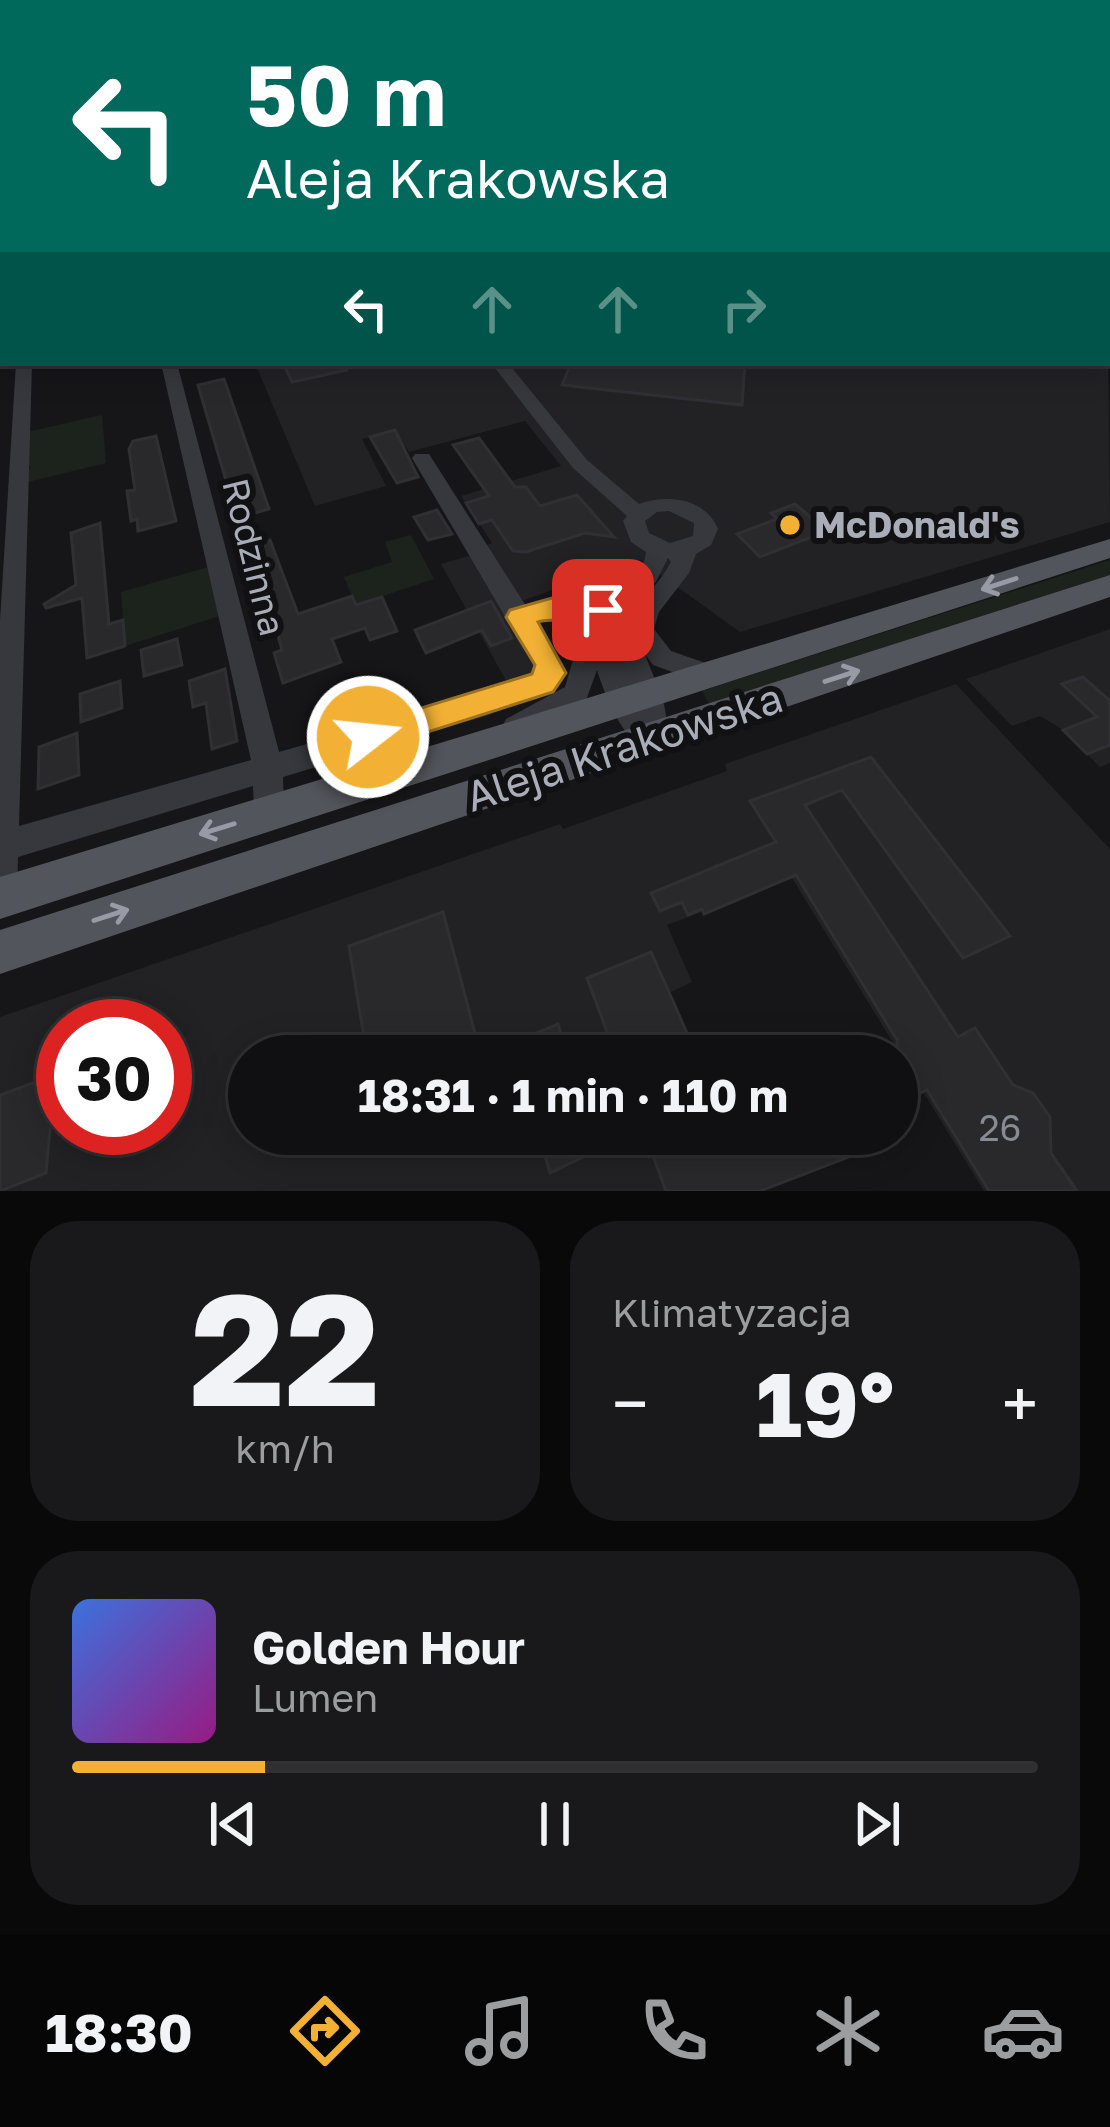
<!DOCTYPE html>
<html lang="pl">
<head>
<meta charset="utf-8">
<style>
  :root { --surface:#101012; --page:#19191b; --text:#f1f3f6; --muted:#9c9d9f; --line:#303032; --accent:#f2b134 }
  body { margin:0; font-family:"Golos Text",sans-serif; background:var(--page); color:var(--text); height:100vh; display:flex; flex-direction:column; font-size:45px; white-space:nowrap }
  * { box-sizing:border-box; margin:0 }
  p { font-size:39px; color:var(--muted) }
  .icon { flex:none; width:66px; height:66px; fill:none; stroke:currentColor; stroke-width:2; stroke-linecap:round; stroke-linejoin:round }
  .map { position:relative; height:1191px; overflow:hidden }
  .sheet { display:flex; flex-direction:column; gap:30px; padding:30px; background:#09090a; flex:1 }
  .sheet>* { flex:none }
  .banner { position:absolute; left:0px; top:0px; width:1110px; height:366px; box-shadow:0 6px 30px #0003,0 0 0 3px var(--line); background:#00695c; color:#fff; overflow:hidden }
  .speed { position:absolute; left:36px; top:999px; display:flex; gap:24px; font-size:60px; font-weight:700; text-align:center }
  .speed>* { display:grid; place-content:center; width:156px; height:156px; border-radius:50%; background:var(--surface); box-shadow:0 6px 30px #0003,0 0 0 3px var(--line); line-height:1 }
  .speed .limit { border:18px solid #d22; background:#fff; color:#111 }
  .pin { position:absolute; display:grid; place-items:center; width:102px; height:102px; color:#fff; margin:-51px; border-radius:24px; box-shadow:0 6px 18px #0006 }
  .me { position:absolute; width:132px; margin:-66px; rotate:74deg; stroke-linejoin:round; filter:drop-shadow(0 0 9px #0008) }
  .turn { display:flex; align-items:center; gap:42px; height:252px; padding:0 48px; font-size:54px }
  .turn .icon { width:156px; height:156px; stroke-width:2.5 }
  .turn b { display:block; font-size:84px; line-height:102px }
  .lanes { display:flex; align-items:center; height:114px; padding:0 48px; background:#0003; justify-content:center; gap:60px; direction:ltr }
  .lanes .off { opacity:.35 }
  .big { font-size:90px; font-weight:700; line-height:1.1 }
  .sheet .widget { flex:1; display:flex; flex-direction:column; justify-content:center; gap:18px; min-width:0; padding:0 42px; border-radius:48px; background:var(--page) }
  .sheet .dial { align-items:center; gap:0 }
  .dial b { font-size:156px; line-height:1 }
  .song { display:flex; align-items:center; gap:36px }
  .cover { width:144px; height:144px; border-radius:18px; background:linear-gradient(135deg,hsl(220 70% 55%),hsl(310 70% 35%)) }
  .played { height:12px; border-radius:6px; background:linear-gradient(90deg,var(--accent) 20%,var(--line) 20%) }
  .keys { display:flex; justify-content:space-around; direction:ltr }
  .heat { display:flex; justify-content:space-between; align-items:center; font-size:66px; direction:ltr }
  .sheet .tiles { flex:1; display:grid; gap:30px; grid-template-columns:1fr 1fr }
  .widget:last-child { grid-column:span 2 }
  .trip { position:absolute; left:228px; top:1035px; width:690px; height:120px; border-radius:60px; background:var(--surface); box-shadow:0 6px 30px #0003,0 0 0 3px var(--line); font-weight:700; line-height:120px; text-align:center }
  .menu { display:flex; height:192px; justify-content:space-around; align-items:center; background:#060607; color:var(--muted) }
  .menu .icon { width:84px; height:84px }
  .menu .current { color:var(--accent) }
  .menu b { font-size:54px; color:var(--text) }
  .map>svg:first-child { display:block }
  .built { fill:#222225; fill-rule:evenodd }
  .green { fill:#1c231d }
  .building { fill:#29292c; stroke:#303034; stroke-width:3 }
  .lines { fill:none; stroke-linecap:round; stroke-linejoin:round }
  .minor { fill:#37383d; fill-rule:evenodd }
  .major { fill:#53555c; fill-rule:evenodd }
  .oneway { stroke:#979ba6 }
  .route { fill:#f2b134; stroke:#9d7322; stroke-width:3 }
  .poi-dot { fill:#f2b134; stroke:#111113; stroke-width:4.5 }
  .labels { text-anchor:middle; stroke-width:12; stroke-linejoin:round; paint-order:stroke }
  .poi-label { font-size:36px; font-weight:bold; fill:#a8adb8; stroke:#111113; text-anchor:start }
  .street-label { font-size:36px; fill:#a8adb8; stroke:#111113 }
  .near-number-label { font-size:36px; fill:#888b94 }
  .near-street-label { font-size:42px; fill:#a8adb8; stroke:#111113 }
</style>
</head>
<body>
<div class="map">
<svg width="1110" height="1191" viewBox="0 0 1110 1191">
  <rect width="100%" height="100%" fill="#161618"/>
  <!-- built -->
  <g class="built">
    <polygon points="1107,269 1110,522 740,632 640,560 521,601 484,546 492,543 461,496 561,466 525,421 409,452 395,430 362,439 386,486 315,506 255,363 1107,363"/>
    <polygon points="472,555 541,670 508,684 441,564"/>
    <polygon points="1110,629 1110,763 1100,767 1063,730 1040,716 1012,726 966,679"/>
    <path d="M956,684L1110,849V1191H984L792,878L667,925L692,982L669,993L697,1056H249V1134H731L756,1191H0V1017L560,824L563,829L727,771L725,764ZM63,1026H165V1128H63Z"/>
  </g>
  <!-- green -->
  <g class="green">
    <polygon points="102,415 106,463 24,483 31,466 25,466 27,432"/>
    <polygon points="411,535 434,579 356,605 344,577 392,562 385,542"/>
    <polygon points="1110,560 1110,575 710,705 702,691"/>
    <polygon points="208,567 223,615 125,646 121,592"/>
  </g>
  <!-- building -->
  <g class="building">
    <polygon points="283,363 346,363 347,370 292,382"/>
    <polygon points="571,363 745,363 742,405 562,385"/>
    <polygon points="224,379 269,509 237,518 198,385"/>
    <polygon points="395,430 418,477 397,483 370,437"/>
    <polygon points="156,436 176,521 138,531 137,519 131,521 127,491 135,490 129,449 133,441"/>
    <polygon points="479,438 515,487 526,487 540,506 577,495 614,537 585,533 526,552 513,551 492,520 479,524 466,503 489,496 453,445"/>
    <polygon points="795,504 827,531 760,557 737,534 777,519 771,513"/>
    <polygon points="437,510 452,534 428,540 414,517"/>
    <polygon points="100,523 109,624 123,620 125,646 87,658 82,598 46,608 44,604 76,585 71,533"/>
    <polygon points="270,540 298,614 352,596 356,605 382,597 397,631 370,640 365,628 332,639 341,662 283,683 274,653 282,650 266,592 255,595 245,548"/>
    <polygon points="491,601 512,638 491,646 482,630 426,653 415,630"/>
    <polygon points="177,639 182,665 144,676 141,650"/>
    <polygon points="225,669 237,741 212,749 206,703 193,707 189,681"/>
    <polygon points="1083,677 1110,701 1110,745 1087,754 1063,730 1097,717 1062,684"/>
    <polygon points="120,681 122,708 81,722 80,694"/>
    <polygon points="77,733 79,775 38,789 39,747"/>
    <polygon points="871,757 1010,936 963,958 842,790 805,805 958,1037 975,1028 1013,1085 1033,1093 1050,1117 1051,1153 1077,1191 989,1191 927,1090 897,1104 897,1040 796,875 704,914 702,909 688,915 682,902 660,911 651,893 776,842 750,801"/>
    <polygon points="443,912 481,1056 367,1056 349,946"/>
    <polygon points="651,952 669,992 697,1056 616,1056 587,978"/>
    <polygon points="558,1024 568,1056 516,1056 512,1043"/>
    <polygon points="55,1075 46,1173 0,1191 0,1095"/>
    <polygon points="539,1134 594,1134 599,1149 550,1173"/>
    <polygon points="645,1134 731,1134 738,1149 778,1134 869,1134 875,1147 760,1191 666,1191"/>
  </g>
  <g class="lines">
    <!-- minor -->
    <g class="minor">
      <rect x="0" y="158" width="3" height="6"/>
      <rect x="1107" y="167" width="3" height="6"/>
      <path d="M16,363H32L19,826L251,760L161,363H177L279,752L475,696L537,671L412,458L415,454H429L526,606L552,599L596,602L643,567L646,552L631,542L623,521L627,516L573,468L491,363H508L587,460L639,504C668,494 705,498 718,529L711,545L696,554L689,573L659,612L654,629L671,651L720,668L724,675L720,682L711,686L653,665L645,654C656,686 676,713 661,747C628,759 605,695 597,670L585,703L516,739L506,735L502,727L506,719L565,687L585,619L552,617L535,622L564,673L551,691L488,715L283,777L284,812L280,822L269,826L258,822L254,812L253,786L18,857L17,896L12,908L0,913V621ZM669,511L694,523L693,536L670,543L649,533L645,521L657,512ZM668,558L671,562C659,584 641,602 622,616L618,648L615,611L656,582Z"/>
    </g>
    <!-- major -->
    <g class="major">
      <polygon points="0,169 3,170 3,178 0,177"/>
      <polygon points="1107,255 1110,256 1110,266 1107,265"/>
      <polygon points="1110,539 1110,558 0,919 0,877"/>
      <polygon points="1110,575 1110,597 0,974 0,930"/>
    </g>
  </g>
  <!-- one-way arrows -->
  <defs><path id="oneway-shaft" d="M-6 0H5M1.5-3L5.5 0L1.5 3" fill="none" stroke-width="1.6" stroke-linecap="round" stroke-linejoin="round" transform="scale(3)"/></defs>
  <g class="oneway">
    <use href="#oneway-shaft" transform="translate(999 584) rotate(162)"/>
    <use href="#oneway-shaft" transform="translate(842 676) rotate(-18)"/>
    <use href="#oneway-shaft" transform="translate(217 829) rotate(163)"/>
    <use href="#oneway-shaft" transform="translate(111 915) rotate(-18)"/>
  </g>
  <!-- sky -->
  <linearGradient id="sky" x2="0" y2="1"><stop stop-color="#0c0c0d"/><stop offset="0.47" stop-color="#363c48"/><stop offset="1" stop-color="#363c48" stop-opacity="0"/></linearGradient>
  <rect width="1110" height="317" fill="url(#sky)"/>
  <!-- route -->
  <path class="route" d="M552,598L603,600L617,610C601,630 562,615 538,622L566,673L553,692L368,751L356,747L351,737L356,728L532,674L535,665L506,617L510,610Z"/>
  <!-- markers -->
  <circle class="poi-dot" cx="790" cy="525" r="12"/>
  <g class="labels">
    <!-- poi labels -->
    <g class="poi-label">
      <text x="814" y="538">McDonald's</text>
    </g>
    <!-- street labels -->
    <g class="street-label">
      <text transform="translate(254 557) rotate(76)" y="13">Rodzinna</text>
    </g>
    <!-- near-number labels -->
    <g class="near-number-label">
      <text x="1000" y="1141">26</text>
    </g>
    <!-- near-street labels -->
    <g class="near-street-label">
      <text transform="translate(624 747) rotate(-18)" y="15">Aleja Krakowska</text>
    </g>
  </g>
</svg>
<div class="speed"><div class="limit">30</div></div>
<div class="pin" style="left:603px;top:610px;background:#d93025"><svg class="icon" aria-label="arrive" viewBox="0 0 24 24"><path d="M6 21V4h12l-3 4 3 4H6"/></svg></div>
<svg class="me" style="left:368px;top:737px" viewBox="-20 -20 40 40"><circle r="17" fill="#f2b134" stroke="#fff" stroke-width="3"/><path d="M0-11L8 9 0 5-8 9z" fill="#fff"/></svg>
<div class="trip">18:31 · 1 min · 110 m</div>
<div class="banner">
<div class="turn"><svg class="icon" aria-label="left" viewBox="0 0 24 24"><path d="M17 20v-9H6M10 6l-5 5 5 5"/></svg><div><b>50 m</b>Aleja Krakowska</div></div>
<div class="lanes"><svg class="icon" aria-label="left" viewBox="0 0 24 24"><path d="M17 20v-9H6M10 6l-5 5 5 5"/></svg><svg class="icon off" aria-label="ahead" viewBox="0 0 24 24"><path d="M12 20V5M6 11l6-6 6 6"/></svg><svg class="icon off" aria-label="ahead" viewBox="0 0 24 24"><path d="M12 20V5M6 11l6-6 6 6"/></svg><svg class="icon off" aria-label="right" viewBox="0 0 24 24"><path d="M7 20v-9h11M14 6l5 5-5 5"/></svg></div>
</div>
</div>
<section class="sheet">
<div class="tiles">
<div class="widget dial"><b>22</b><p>km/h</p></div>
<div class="widget"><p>Klimatyzacja</p>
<div class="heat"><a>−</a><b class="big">19°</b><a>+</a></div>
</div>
<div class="widget">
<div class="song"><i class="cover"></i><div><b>Golden Hour</b><p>Lumen</p></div></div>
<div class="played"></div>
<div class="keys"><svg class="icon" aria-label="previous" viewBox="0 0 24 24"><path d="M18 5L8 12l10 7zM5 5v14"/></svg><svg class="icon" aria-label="pause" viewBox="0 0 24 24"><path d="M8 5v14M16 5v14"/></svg><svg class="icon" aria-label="next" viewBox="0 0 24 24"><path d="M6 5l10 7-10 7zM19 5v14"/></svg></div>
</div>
</div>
</section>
<nav class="menu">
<b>18:30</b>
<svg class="icon current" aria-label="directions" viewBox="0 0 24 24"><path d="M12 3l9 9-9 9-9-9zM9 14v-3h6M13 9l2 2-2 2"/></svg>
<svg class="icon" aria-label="music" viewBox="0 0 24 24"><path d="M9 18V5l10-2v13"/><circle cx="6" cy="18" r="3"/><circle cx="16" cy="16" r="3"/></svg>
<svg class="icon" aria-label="phone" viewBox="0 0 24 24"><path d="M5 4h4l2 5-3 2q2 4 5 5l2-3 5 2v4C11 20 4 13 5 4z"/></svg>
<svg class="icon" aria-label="climate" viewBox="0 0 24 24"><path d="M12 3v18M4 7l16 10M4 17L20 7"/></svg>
<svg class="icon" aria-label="car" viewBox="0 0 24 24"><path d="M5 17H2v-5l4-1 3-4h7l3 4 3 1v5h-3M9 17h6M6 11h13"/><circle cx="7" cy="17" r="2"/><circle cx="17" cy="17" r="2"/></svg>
</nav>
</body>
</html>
